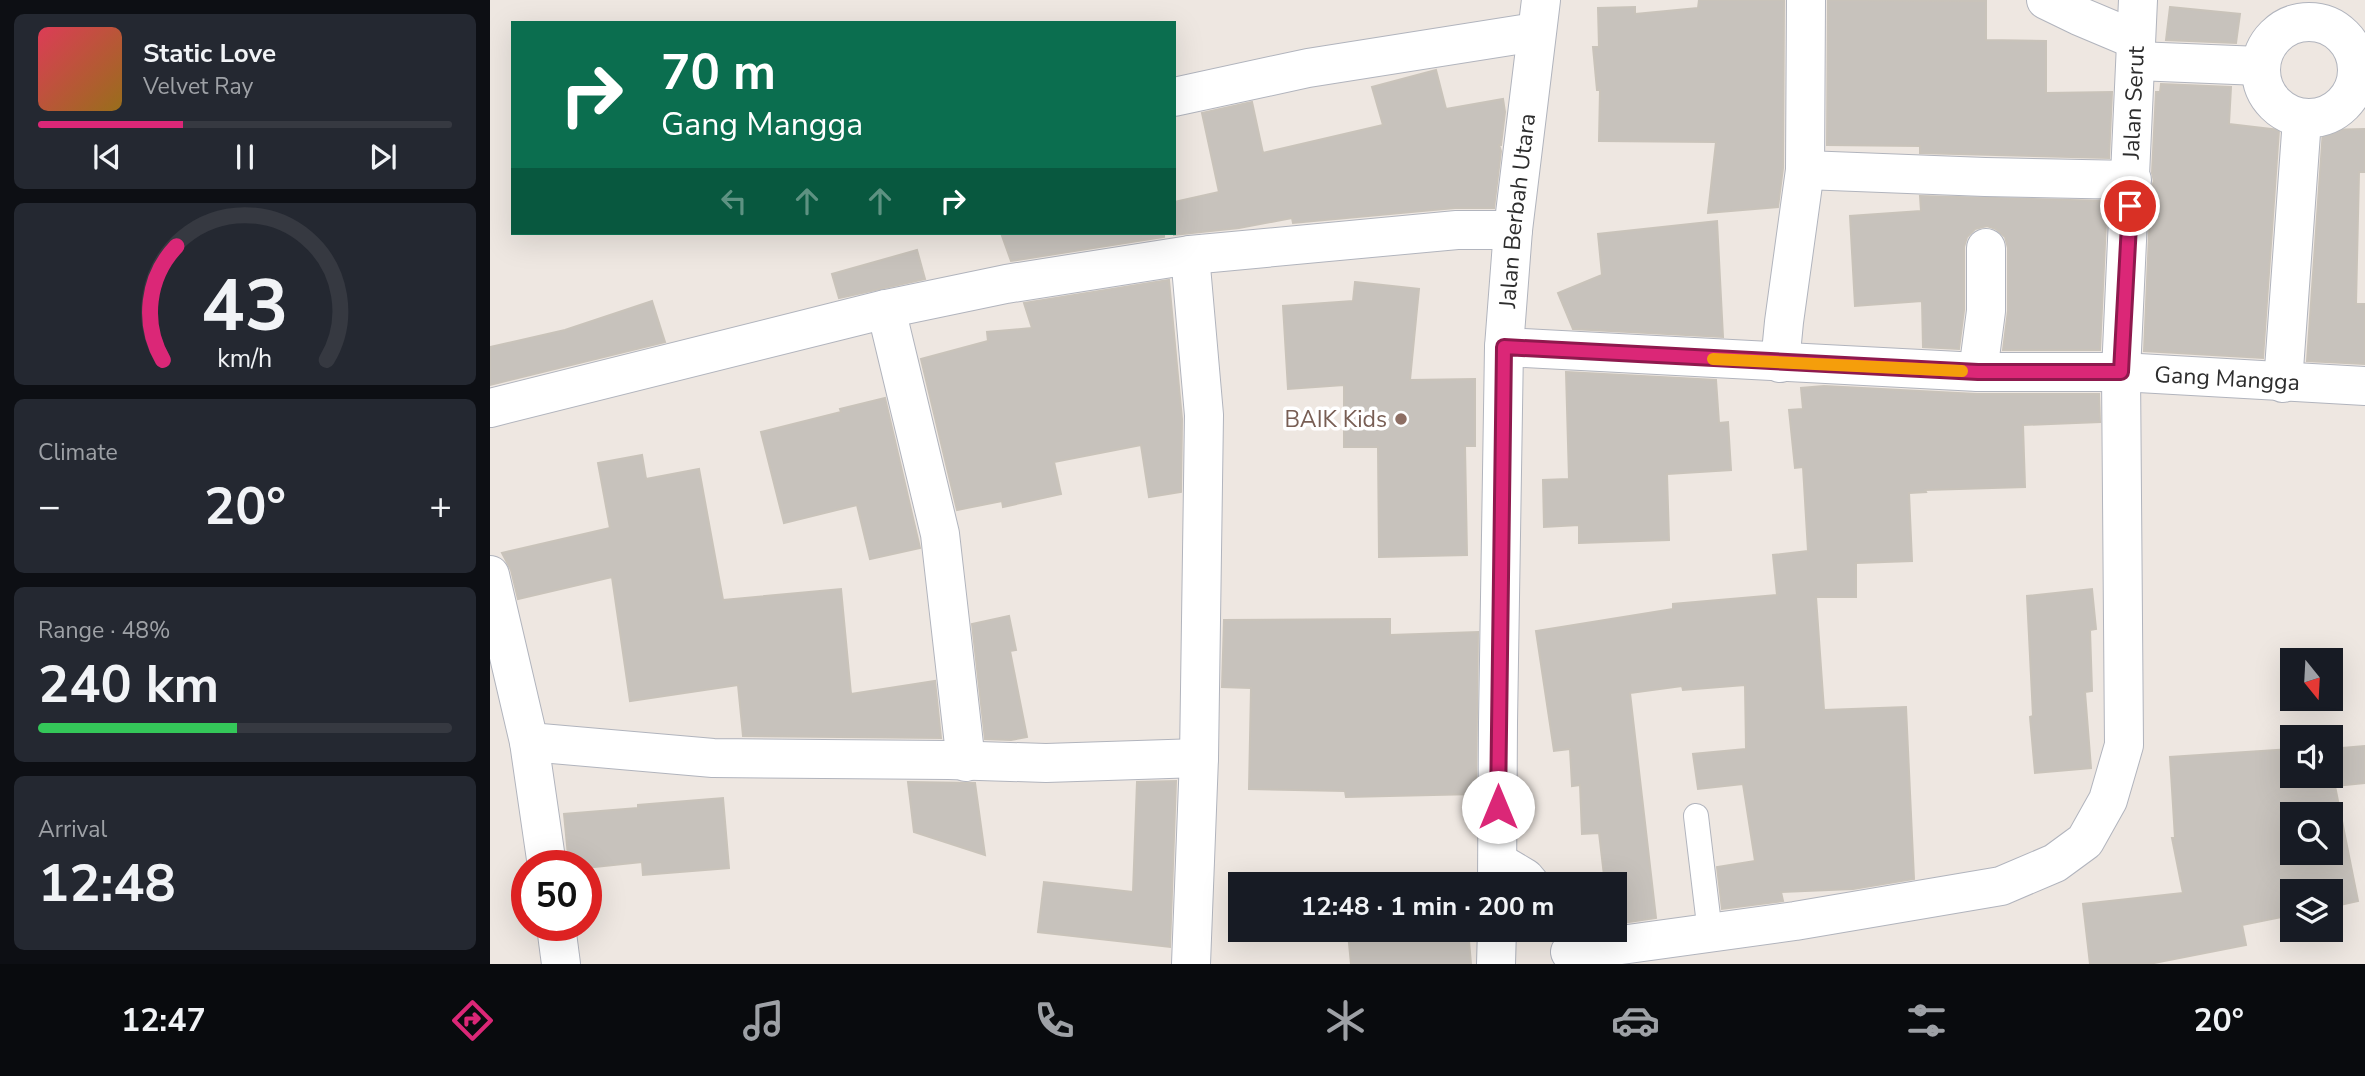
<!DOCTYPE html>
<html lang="en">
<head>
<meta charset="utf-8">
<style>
  :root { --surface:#171b24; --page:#242831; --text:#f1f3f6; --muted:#9ea1a6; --line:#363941; --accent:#db2777 }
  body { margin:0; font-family:"Nunito Sans",sans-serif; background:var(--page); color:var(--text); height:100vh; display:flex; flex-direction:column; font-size:26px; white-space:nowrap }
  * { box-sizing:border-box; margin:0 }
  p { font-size:23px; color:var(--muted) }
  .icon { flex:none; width:38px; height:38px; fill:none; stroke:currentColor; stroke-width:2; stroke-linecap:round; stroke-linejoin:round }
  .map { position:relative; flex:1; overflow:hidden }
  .side { display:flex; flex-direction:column; gap:14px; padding:14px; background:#0d0f14; width:490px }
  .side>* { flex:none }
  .hud { position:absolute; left:21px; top:21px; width:665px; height:214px; border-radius:0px; box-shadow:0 7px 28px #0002; background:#0b6e4f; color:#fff; overflow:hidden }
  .needle { width:46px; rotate:162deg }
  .buttons { position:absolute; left:1790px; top:648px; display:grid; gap:14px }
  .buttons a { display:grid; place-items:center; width:63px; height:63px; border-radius:0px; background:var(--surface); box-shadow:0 7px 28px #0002; font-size:35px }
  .speed { position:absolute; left:21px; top:850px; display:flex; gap:14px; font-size:35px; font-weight:700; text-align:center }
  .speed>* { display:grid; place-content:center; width:91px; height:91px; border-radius:50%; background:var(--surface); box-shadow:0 7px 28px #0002; line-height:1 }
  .speed .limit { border:10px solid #d22; background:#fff; color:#111 }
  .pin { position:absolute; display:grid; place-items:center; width:60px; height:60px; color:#fff; margin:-30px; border:4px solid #fff; border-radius:50%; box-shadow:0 2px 7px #0007 }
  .me { position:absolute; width:77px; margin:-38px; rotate:0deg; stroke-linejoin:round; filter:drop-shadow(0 0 5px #0008) }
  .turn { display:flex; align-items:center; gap:24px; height:147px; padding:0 35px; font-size:32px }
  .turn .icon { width:91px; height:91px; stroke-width:2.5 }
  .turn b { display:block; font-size:49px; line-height:60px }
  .lanes { display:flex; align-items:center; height:66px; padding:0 35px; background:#0003; justify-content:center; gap:35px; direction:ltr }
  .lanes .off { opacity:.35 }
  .big { font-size:52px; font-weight:700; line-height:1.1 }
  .side .widget { flex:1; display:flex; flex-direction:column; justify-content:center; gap:10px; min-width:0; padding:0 24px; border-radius:10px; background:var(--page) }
  .side .dial { align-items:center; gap:0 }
  .dial svg { height:182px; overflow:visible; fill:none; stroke:var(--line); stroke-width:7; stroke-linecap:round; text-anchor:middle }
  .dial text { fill:var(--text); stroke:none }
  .song { display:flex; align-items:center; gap:21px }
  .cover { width:84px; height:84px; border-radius:10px; background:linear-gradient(135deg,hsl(350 70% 55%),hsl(40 70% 35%)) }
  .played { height:7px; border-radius:4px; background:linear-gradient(90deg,var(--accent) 35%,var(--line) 35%) }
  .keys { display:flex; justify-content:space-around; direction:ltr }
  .heat { display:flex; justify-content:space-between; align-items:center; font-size:38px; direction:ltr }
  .charge { height:10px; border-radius:5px; background:linear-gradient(90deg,#34c759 48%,var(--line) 0) }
  .trip { position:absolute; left:738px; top:872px; width:399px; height:70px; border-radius:0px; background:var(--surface); box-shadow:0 7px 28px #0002; font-weight:700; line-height:70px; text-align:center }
  .dock { display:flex; height:112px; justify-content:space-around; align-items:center; background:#090b0e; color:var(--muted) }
  .dock .icon { width:49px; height:49px }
  .dock .active { color:var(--accent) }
  .dock b { font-size:32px; color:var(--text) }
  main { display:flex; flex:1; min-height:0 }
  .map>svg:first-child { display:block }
  .building { fill:#c7c2bc; stroke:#c9c3ba; stroke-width:2; fill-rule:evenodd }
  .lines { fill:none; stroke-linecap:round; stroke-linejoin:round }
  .lane-casing { stroke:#b1b4bd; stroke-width:26 }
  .street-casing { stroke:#b1b4bd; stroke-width:40 }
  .secondary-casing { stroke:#b1b4bd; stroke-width:40 }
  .lane { stroke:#fff; stroke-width:24 }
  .street { stroke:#fff; stroke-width:38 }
  .secondary { stroke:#fff; stroke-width:38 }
  .route-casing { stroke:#8e194d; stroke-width:18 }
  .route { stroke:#db2777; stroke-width:12 }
  .slow { stroke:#f59e0b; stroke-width:12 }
  .education-dot { fill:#8d6e63; stroke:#fff; stroke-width:2.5 }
  .labels { text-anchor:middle; stroke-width:7; stroke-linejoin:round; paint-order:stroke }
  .street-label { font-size:23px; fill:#2d2d2d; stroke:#fff }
  .education-label { font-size:23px; fill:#785e54; stroke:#fff; text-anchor:end }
</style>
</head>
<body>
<main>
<section class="side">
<div class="widget">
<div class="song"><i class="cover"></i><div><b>Static Love</b><p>Velvet Ray</p></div></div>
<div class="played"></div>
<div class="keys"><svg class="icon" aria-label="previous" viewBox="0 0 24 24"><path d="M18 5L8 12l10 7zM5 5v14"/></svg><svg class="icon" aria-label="pause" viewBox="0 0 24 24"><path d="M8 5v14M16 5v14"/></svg><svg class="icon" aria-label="next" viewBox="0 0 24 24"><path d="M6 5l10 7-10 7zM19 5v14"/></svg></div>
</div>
<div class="widget dial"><svg viewBox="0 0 100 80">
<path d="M14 69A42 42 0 1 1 86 69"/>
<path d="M14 69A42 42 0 0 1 20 19" stroke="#db2777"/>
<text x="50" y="56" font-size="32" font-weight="700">43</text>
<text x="50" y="72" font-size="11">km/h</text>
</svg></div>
<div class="widget"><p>Climate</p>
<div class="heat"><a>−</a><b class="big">20°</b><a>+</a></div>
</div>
<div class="widget"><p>Range · 48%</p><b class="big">240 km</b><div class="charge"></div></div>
<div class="widget"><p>Arrival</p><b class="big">12:48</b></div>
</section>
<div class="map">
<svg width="1875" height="964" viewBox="0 0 1875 964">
  <rect width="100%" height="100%" fill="#eee7e1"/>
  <!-- building -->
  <g class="building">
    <polygon points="1209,0 1294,0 1293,168 1288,207 1218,213 1226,142 1109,141 1110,90 1107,90 1103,47 1109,47 1108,8 1145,7 1145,14 1208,8"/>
    <polygon points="1338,0 1496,1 1496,40 1556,41 1556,93 1622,92 1619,158 1430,153 1430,146 1337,145"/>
    <polygon points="1680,7 1750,14 1746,43 1676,40"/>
    <polygon points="946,70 956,109 1013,99 1015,112 1011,145 1009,145 1011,151 1004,208 965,208 803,223 802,218 749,228 684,235 684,202 729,192 712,113 762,102 773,153 893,125 882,87"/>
    <polygon points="1671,84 1741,87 1739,124 1789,130 1773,358 1654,351 1661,190 1664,181 1662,173 1666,92 1670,92"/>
    <polygon points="1875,129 1875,172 1869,172 1866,304 1875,304 1875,364 1817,361 1833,130"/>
    <polygon points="1430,196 1617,201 1610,350 1513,350 1518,311 1518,248 1515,237 1506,229 1497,226 1485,229 1477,237 1474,247 1474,310 1469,349 1433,347 1432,301 1365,306 1360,216 1431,211"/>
    <polygon points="1227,221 1233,337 1083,329 1068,293 1112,275 1108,234"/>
    <polygon points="511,233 674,233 674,237 521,261"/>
    <polygon points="427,250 435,279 349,298 342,274"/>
    <polygon points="679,280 692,419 691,492 659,497 651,445 564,462 571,494 513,507 512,501 467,510 431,359 498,341 497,332 542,328 534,303"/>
    <polygon points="865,282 929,289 920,380 985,379 985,446 975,446 977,555 889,557 888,447 854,447 854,385 798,389 793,306 863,301"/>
    <polygon points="162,301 175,342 0,385 0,347 75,330"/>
    <polygon points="1076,372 1226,380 1229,423 1238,422 1241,470 1177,474 1179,540 1089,543 1089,525 1054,527 1053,480 1079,479"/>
    <polygon points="1334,386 1487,394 1609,394 1610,422 1533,425 1535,487 1435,490 1436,492 1419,493 1422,561 1366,563 1366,597 1326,597 1334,710 1416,707 1424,879 1363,889 1291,892 1293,901 1232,909 1227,867 1265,861 1253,784 1208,789 1203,754 1256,749 1255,685 1193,690 1192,686 1140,693 1166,918 1125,924 1125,884 1115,884 1109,833 1092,834 1090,785 1082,786 1080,749 1064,751 1046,631 1183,609 1183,604 1287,595 1283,555 1318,551 1313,467 1305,468 1299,410 1313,409 1311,388"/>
    <polygon points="395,398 430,548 380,559 367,505 294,523 271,432 351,412 350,409"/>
    <polygon points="152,455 156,479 209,469 233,600 351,589 361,694 445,681 451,738 253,736 248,685 140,701 122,577 28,599 21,570 12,553 120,528 108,463"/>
    <polygon points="1602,589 1606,629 1600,630 1602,691 1595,692 1601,768 1545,773 1540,717 1543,716 1537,596"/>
    <polygon points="519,616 526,650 520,651 537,737 521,740 495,739 482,624"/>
    <polygon points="900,619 900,635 988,632 986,794 856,797 855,791 759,789 761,688 732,687 734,620"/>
    <path d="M1875,746V783L1845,786L1868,901L1841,907V891H1802V915L1752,925L1756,945L1659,964H1600L1593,904L1693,893L1682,838H1685L1680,757L1802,749V775H1841V749ZM1802,814H1841V852H1802Z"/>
    <polygon points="686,781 680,947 548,932 554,882 643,892 647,782"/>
    <polygon points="418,782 485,783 495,855 424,832"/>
    <polygon points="233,798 239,868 153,875 152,862 96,868 96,866 79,866 74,814 148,808 148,805"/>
    <polygon points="897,929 978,929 981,964 861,964 858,933"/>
  </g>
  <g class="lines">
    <defs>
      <polyline id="lane" points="1206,816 1220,933"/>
      <g id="street">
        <polyline points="1556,0 1589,16 1646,40"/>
        <circle cx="1819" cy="70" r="48"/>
        <polyline points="1646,61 1770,66"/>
        <polyline points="684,97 818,68 1045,32"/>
        <polyline points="1315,170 1495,177 1642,180"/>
        <polyline points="700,255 714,415 709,758 701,964"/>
        <polyline points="396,309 450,534 476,762"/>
        <path id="s1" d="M1014,347L1488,372H1631L1875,386"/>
        <polyline points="1290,363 1294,322 1315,170 1316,0"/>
        <polyline points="1488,372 1496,311 1496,248"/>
        <polyline points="1793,383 1812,119"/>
        <polyline points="0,408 396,309 516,284 700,255 967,230 1023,230"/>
        <polyline points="0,575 39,742 57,866"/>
        <polyline points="39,742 223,758 458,760 556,763 709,758"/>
        <polyline points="1008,862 1035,878 1040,884"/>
        <polyline points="66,926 71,964"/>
        <path id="s2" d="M1080,952L1305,921L1511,886L1565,863L1595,841L1618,800L1634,745L1631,372L1648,0"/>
      </g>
      <g id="secondary">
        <path id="s3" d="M1007,884L1008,723L1014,347L1023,230L1051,0"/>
        <polyline points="1006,964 1007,929"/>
      </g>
    </defs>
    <!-- lane casing -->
    <use href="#lane" class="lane-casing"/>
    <!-- street casing -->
    <use href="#street" class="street-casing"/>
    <!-- secondary casing -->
    <use href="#secondary" class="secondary-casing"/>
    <!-- lane -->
    <use href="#lane" class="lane"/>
    <!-- street -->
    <use href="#street" class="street"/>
    <!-- secondary -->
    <use href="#secondary" class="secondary"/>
  </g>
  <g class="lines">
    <defs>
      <polyline id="route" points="1008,807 1014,347 1488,372 1631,372 1640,206"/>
    </defs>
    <!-- route casing -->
    <use href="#route" class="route-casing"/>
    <!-- route -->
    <use href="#route" class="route"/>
    <!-- slow -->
    <polyline class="slow" points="1223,359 1472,371"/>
  </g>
  <!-- markers -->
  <circle class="education-dot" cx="911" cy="419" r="7"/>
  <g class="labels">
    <!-- street labels -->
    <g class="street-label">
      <text dy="8" stroke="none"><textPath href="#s2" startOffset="1279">Jalan Serut</textPath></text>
      <text dy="8" stroke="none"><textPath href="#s3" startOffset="674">Jalan Berbah Utara</textPath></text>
      <text dy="8" stroke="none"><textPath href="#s1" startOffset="724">Gang Mangga</textPath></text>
    </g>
    <!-- education labels -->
    <g class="education-label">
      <text x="897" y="427">BAIK Kids</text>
    </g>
  </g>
</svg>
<div class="buttons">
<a><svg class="needle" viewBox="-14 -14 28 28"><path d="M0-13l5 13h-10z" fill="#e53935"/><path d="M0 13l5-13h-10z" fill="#9ea1a6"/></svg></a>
<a><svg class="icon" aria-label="sound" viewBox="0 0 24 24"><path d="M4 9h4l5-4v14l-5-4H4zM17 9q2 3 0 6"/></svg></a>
<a><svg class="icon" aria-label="search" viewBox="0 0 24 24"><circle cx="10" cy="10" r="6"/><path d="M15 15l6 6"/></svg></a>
<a><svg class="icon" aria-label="layers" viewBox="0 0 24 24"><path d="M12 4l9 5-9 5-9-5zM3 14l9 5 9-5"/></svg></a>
</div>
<div class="speed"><div class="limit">50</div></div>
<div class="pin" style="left:1640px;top:206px;background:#d93025"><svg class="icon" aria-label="arrive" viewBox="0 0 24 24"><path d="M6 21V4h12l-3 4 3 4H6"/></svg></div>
<svg class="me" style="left:1008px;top:807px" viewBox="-20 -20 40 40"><circle r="19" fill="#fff"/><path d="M0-13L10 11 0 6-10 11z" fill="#db2777"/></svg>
<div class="trip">12:48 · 1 min · 200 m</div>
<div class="hud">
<div class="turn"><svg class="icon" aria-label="right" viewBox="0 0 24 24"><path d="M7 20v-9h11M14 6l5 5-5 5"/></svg><div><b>70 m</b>Gang Mangga</div></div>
<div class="lanes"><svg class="icon off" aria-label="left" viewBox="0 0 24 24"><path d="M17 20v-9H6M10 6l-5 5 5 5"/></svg><svg class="icon off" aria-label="ahead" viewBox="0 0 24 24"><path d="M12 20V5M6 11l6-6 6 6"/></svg><svg class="icon off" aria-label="ahead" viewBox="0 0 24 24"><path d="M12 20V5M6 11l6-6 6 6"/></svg><svg class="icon" aria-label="right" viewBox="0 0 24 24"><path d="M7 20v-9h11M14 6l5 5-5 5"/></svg></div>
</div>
</div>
</main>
<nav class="dock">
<b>12:47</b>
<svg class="icon active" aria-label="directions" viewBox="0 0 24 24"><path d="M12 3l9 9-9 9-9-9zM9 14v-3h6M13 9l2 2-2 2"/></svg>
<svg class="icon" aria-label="music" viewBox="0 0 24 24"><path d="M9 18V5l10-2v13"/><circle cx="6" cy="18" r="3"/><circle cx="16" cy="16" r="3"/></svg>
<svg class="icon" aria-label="phone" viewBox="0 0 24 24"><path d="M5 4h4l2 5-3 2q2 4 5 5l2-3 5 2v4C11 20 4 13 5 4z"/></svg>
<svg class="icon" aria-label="climate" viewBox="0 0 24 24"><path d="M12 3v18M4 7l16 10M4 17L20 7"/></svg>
<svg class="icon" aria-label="car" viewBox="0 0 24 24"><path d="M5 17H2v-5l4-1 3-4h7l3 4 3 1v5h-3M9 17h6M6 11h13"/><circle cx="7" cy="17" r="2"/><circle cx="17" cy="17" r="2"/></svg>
<svg class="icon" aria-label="filters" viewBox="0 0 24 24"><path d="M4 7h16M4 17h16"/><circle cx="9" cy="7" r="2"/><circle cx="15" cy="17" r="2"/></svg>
<b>20°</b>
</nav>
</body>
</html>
